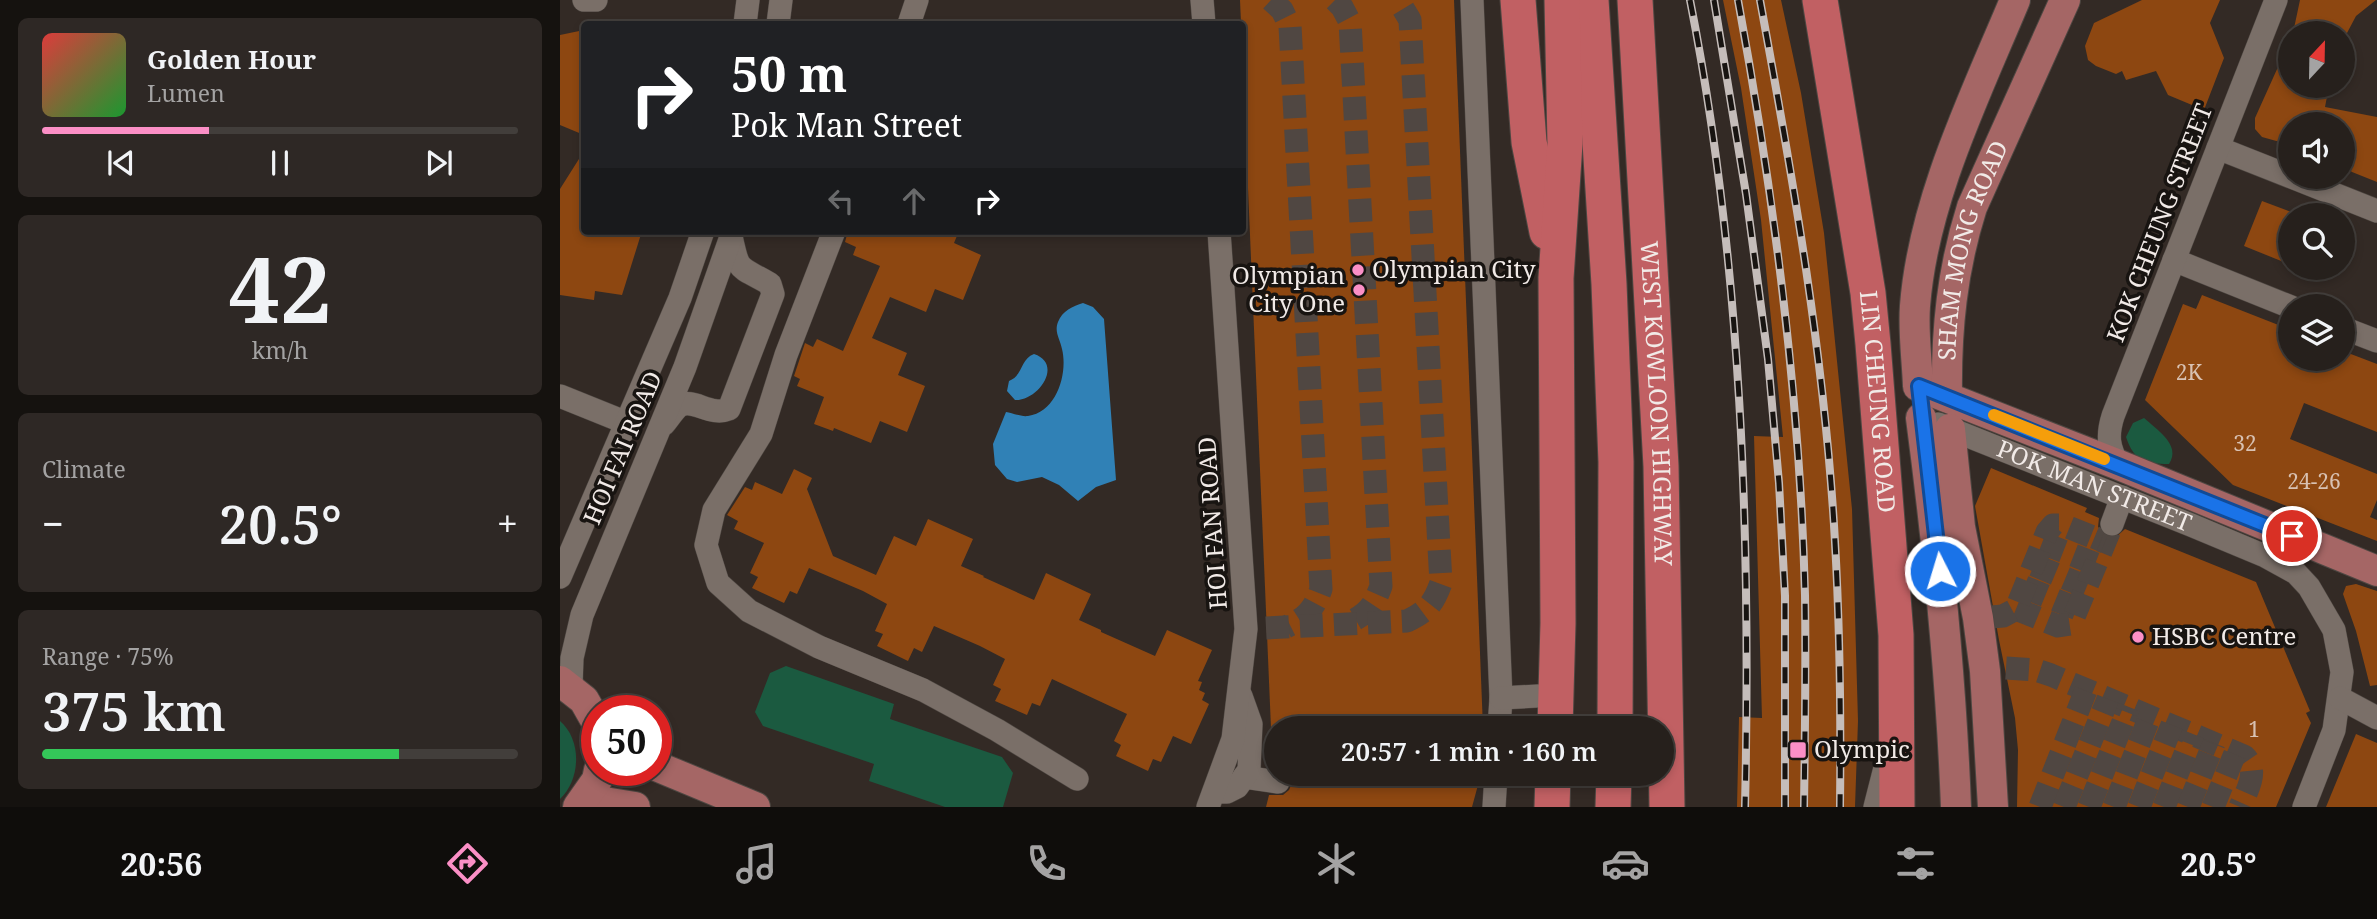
<!DOCTYPE html>
<html lang="en">
<head>
<meta charset="utf-8">
<style>
  :root { --surface:#26201c; --page:#2e2825; --text:#f1f3f6; --muted:#a4a3a3; --line:#423e3b; --accent:#fb8fc6 }
  body { margin:0; font-family:"Noto Serif",serif; background:var(--page); color:var(--text); height:100vh; display:flex; flex-direction:column; font-size:26px; white-space:nowrap }
  * { box-sizing:border-box; margin:0 }
  p { font-size:23px; color:var(--muted) }
  .icon { flex:none; width:38px; height:38px; fill:none; stroke:currentColor; stroke-width:2; stroke-linecap:round; stroke-linejoin:round }
  .map { position:relative; flex:1; overflow:hidden }
  .sheet { display:flex; flex-direction:column; gap:18px; padding:18px; background:#15120f; width:560px }
  .sheet>* { flex:none }
  .banner { position:absolute; left:21px; top:21px; width:665px; height:214px; border-radius:7px; box-shadow:0 4px 10px #0003,0 0 0 2px var(--line); background:#202124; color:#fff; overflow:hidden }
  .needle { width:46px; rotate:22deg }
  .controls { position:absolute; left:1718px; top:21px; display:grid; gap:14px }
  .controls a { display:grid; place-items:center; width:77px; height:77px; border-radius:50%; background:var(--surface); box-shadow:0 4px 10px #0003,0 0 0 2px var(--line); font-size:35px }
  .speed { position:absolute; left:21px; top:695px; display:flex; gap:14px; font-size:35px; font-weight:700; text-align:center }
  .speed>* { display:grid; place-content:center; width:91px; height:91px; border-radius:50%; background:var(--surface); box-shadow:0 4px 10px #0003,0 0 0 2px var(--line); line-height:1 }
  .speed .limit { border:10px solid #d22; background:#fff; color:#111 }
  .pin { position:absolute; display:grid; place-items:center; width:60px; height:60px; color:#fff; margin:-30px; border:4px solid #fff; border-radius:50%; box-shadow:0 2px 7px #0007 }
  .me { position:absolute; width:77px; margin:-38px; rotate:355deg; stroke-linejoin:round; filter:drop-shadow(0 0 5px #0008) }
  .turn { display:flex; align-items:center; gap:24px; height:147px; padding:0 35px; font-size:32px }
  .turn .icon { width:91px; height:91px; stroke-width:2.5 }
  .turn b { display:block; font-size:49px; line-height:60px }
  .lanes { display:flex; align-items:center; height:66px; padding:0 35px; background:#0003; justify-content:center; gap:35px; direction:ltr }
  .lanes .off { opacity:.35 }
  .big { font-size:52px; font-weight:600; line-height:1.1 }
  .sheet .card { flex:1; display:flex; flex-direction:column; justify-content:center; gap:10px; min-width:0; padding:0 24px; border-radius:10px; background:var(--page) }
  .sheet .dial { align-items:center; gap:0 }
  .dial b { font-size:91px; line-height:1 }
  .song { display:flex; align-items:center; gap:21px }
  .cover { width:84px; height:84px; border-radius:10px; background:linear-gradient(135deg,hsl(0 70% 55%),hsl(130 70% 35%)) }
  .played { height:7px; border-radius:4px; background:linear-gradient(90deg,var(--accent) 35%,var(--line) 35%) }
  .keys { display:flex; justify-content:space-around; direction:ltr }
  .heat { display:flex; justify-content:space-between; align-items:center; font-size:38px; direction:ltr }
  .charge { height:10px; border-radius:5px; background:linear-gradient(90deg,#34c759 75%,var(--line) 0) }
  .trip { position:absolute; left:704px; top:716px; width:410px; height:70px; border-radius:35px; background:var(--surface); box-shadow:0 4px 10px #0003,0 0 0 2px var(--line); font-weight:600; line-height:70px; text-align:center }
  .dock { display:flex; height:112px; justify-content:space-around; align-items:center; background:#0f0d0b; color:var(--muted) }
  .dock .icon { width:49px; height:49px }
  .dock .selected { color:var(--accent) }
  .dock b { font-size:32px; color:var(--text) }
  main { display:flex; flex:1; min-height:0 }
  .map>svg:first-child { display:block }
  .green { fill:#1b5a40 }
  .water { fill:#3081b6 }
  .building { fill:#8d4711 }
  .lines { fill:none; stroke-linecap:round; stroke-linejoin:round }
  .minor-tunnel { stroke:#504742; stroke-width:23; stroke-dasharray:23 11; stroke-linecap:butt }
  .minor-casing { stroke:#4e4742; stroke-width:24 }
  .major-casing { stroke:#4e4742; stroke-width:32 }
  .highway-casing { stroke:#4e4742; stroke-width:37 }
  .minor { stroke:#7a6f68; stroke-width:23 }
  .major { stroke:#a56665; stroke-width:30 }
  .highway { stroke:#c16063; stroke-width:35 }
  .rail-casing { stroke:#c5bdba; stroke-width:8 }
  .rail { stroke:#181411; stroke-width:5; stroke-dasharray:16; stroke-linecap:butt }
  .route-casing { stroke:#114b97; stroke-width:18 }
  .route { stroke:#1a73e8; stroke-width:12 }
  .slow { stroke:#f59e0b; stroke-width:12 }
  .poi-dot { fill:#fb8fc6; stroke:#181411; stroke-width:2.5 }
  .labels { text-anchor:middle; stroke-width:7; stroke-linejoin:round; paint-order:stroke }
  .number-label { font-size:21px; fill:#d8c1b2 }
  .street-label { font-size:24px; fill:#f1eae7; stroke:#181411 }
  .poi-label { font-size:24px; fill:#f1eae7; stroke:#181411; text-anchor:start }
</style>
</head>
<body>
<main>
<section class="sheet">
<div class="card">
<div class="song"><i class="cover"></i><div><b>Golden Hour</b><p>Lumen</p></div></div>
<div class="played"></div>
<div class="keys"><svg class="icon" aria-label="previous" viewBox="0 0 24 24"><path d="M18 5L8 12l10 7zM5 5v14"/></svg><svg class="icon" aria-label="pause" viewBox="0 0 24 24"><path d="M8 5v14M16 5v14"/></svg><svg class="icon" aria-label="next" viewBox="0 0 24 24"><path d="M6 5l10 7-10 7zM19 5v14"/></svg></div>
</div>
<div class="card dial"><b>42</b><p>km/h</p></div>
<div class="card"><p>Climate</p>
<div class="heat"><a>−</a><b class="big">20.5°</b><a>+</a></div>
</div>
<div class="card"><p>Range · 75%</p><b class="big">375 km</b><div class="charge"></div></div>
</section>
<div class="map">
<svg width="1817" height="807" viewBox="0 0 1817 807">
  <rect width="100%" height="100%" fill="#332a25"/>
  <!-- green -->
  <g class="green">
    <path d="M1584,418C1596,429 1622,445 1609,464C1585,464 1574,461 1566,437L1573,423Z"/>
    <polygon points="226,666 334,704 330,719 442,757 453,773 443,807 385,807 309,781 314,764 203,726 195,712 210,673"/>
    <path d="M0,721C22,740 21,779 0,799Z"/>
  </g>
  <!-- water -->
  <g class="water">
    <path d="M523,303L533,307L544,319L556,480L536,487L518,501L499,485L482,477L457,482L447,479L435,465L433,444L446,412C452,413 461,417 468,416C497,412 508,373 502,349C500,339 494,332 498,322C502,311 513,306 523,303Z"/>
    <path d="M474,354C504,364 478,401 455,400L447,391L449,381C463,376 460,359 474,354Z"/>
  </g>
  <!-- building -->
  <g class="building">
    <polygon points="680,0 894,0 923,728 711,728"/>
    <polygon points="1163,0 1221,0 1241,93 1264,233 1292,509 1298,721 1295,807 1177,807 1179,717 1202,718 1194,436 1223,437 1201,220 1181,88"/>
    <polygon points="1582,0 1660,0 1650,23 1664,58 1644,110 1608,95 1596,71 1566,80 1562,71 1556,74 1536,66 1528,60 1525,46 1534,23"/>
    <polygon points="1740,0 1816,0 1796,16 1787,33 1733,33"/>
    <polygon points="24,30 24,135 0,125 0,35"/>
    <polygon points="1731,38 1731,86 1769,86 1765,107 1817,117 1817,182 1792,172 1783,165 1783,124 1731,124 1731,145 1702,137 1695,129 1695,118"/>
    <polygon points="24,151 24,231 82,231 62,295 35,291 34,300 0,295 0,189"/>
    <polygon points="1702,201 1731,212 1731,265 1684,246"/>
    <polygon points="288,231 399,231 394,243 421,255 403,300 375,289 366,312 330,297 312,338 347,353 338,375 365,386 347,432 320,421 311,443 274,428 273,431 254,424 264,397 237,386 240,379 234,376 245,343 253,347 257,339 283,351 320,266 293,255 296,247 285,242"/>
    <polygon points="1642,295 1731,330 1731,359 1783,359 1783,351 1817,364 1817,432 1744,403 1730,439 1817,474 1817,500 1810,517 1817,520 1817,541 1673,485 1585,400 1623,304 1636,309"/>
    <polygon points="1431,468 1527,508 1525,512 1539,518 1538,527 1547,537 1555,538 1565,529 1696,582 1750,711 1746,713 1751,723 1716,807 1457,807 1458,750 1455,718 1439,640 1415,506"/>
    <polygon points="234,469 252,478 247,489 273,556 316,575 334,536 356,546 368,519 413,539 401,566 424,576 423,577 474,600 486,573 531,594 519,620 541,630 541,632 595,656 607,630 652,650 638,681 642,682 639,690 645,693 642,700 649,704 631,744 613,736 601,762 593,759 588,771 556,756 561,745 554,741 567,714 492,679 480,706 472,703 467,715 435,701 441,689 433,685 445,659 420,646 374,626 362,652 354,648 348,661 317,646 323,634 315,631 327,604 303,591 249,568 237,594 230,591 224,603 192,588 198,577 190,573 204,543 174,529 178,521 167,515 185,487 192,490 195,482 222,494"/>
    <polygon points="1796,584 1817,591 1817,685 1810,686 1796,631 1783,594 1786,586"/>
    <polygon points="1796,734 1817,743 1817,807 1766,807"/>
    <polygon points="729,774 921,774 912,807 706,807 709,795 723,795 729,790 732,783"/>
  </g>
  <g class="lines">
    <!-- minor-tunnel -->
    <g class="minor-tunnel">
      <path d="M711,0L722,10L730,26L761,589C753,611 747,617 726,627"/>
      <path d="M775,0L782,7L790,22L821,586C813,608 807,614 786,624"/>
      <polyline points="1482,543 1536,564"/>
      <polyline points="1474,565 1527,587"/>
      <polyline points="1464,587 1518,609"/>
      <polyline points="1456,609 1498,626 1511,624 1550,530"/>
      <polyline points="1431,617 1443,616 1456,609 1487,532 1493,525 1503,525 1545,542"/>
      <path d="M706,628L847,621C867,611 873,605 881,583L850,20L838,0"/>
      <path d="M1446,668L1476,670L1491,675L1684,756C1700,771 1687,790 1680,807"/>
      <polyline points="1480,807 1526,690"/>
      <polyline points="1504,807 1548,699"/>
      <polyline points="1529,807 1569,707"/>
      <polyline points="1554,807 1590,716"/>
      <polyline points="1579,807 1612,725"/>
      <polyline points="1604,807 1633,734"/>
      <polyline points="1628,807 1654,743"/>
      <polyline points="1653,807 1676,751"/>
    </g>
    <defs>
      <g id="minor">
        <polyline points="24,0 36,0"/>
        <polyline points="642,0 644,24"/>
        <polyline points="912,0 941,698 939,728"/>
        <polyline points="185,24 188,0"/>
        <polyline points="218,24 221,0"/>
        <polyline points="349,24 357,0"/>
        <polyline points="1658,148 1817,211"/>
        <polyline points="274,231 226,355 201,434 154,510 146,545 158,583 189,611 259,647 363,690 437,730 517,779"/>
        <polyline points="1614,260 1731,307"/>
        <polyline points="1783,328 1817,341"/>
        <polyline points="0,396 67,423"/>
        <path d="M104,424C109,418 114,410 119,406C133,397 150,417 169,409L213,294L210,284C178,265 179,274 171,236"/>
        <path id="s1" d="M1378,424L1631,525L1705,556L1736,573L1749,587L1774,630L1782,672L1774,730L1744,807"/>
        <path d="M1559,465C1548,448 1547,435 1553,416L1716,0"/>
        <polyline points="1552,524 1562,497"/>
        <polyline points="0,577 120,298 143,231"/>
        <polyline points="11,687 12,658 22,615 125,367 173,231"/>
        <polyline points="941,698 996,695"/>
        <polyline points="1780,698 1817,718"/>
        <polyline points="684,777 718,782"/>
        <polyline points="654,792 667,792 677,787 689,770 691,724 681,696"/>
        <polyline points="648,807 673,739 686,629 659,231"/>
        <polyline points="934,807 936,774"/>
        <polyline points="1315,807 1328,756"/>
      </g>
      <g id="major">
        <path d="M1455,0C1415,96 1363,201 1355,306C1353,333 1357,359 1358,386L1559,465L1817,571"/>
        <path id="s2" d="M1387,397C1386,330 1392,270 1412,207L1505,0"/>
        <path d="M1361,418C1378,547 1391,676 1396,807"/>
        <polyline points="1390,429 1400,527 1418,618 1425,671 1433,807"/>
        <polyline points="0,681 24,700 37,723"/>
        <polyline points="96,766 195,807"/>
        <polyline points="26,799 75,807"/>
        <polyline points="18,807 37,780 39,770"/>
      </g>
      <g id="highway">
        <polyline points="958,0 969,142 987,232"/>
        <polyline points="1031,0 1049,284 1056,462 1055,728"/>
        <path id="s3" d="M1075,0L1101,466L1107,807"/>
        <path id="s4" d="M1260,0L1308,293L1313,344L1336,635L1337,807"/>
        <polyline points="995,728 998,623 996,278 1005,143 1002,0"/>
        <polyline points="992,807 993,774"/>
        <polyline points="1053,807 1054,774"/>
      </g>
    </defs>
    <!-- minor casing -->
    <use href="#minor" class="minor-casing"/>
    <!-- major casing -->
    <use href="#major" class="major-casing"/>
    <!-- highway casing -->
    <use href="#highway" class="highway-casing"/>
    <!-- minor -->
    <use href="#minor" class="minor"/>
    <!-- major -->
    <use href="#major" class="major"/>
    <!-- highway -->
    <use href="#highway" class="highway"/>
    <defs>
      <g id="rail">
        <path d="M1130,0C1182,263 1191,540 1185,807"/>
        <polyline points="1154,0 1186,194 1208,359 1219,483 1225,596 1225,807"/>
        <path d="M1178,0C1214,196 1240,395 1245,595C1246,666 1245,736 1244,807"/>
        <path d="M1200,0C1233,179 1265,360 1275,542C1280,630 1281,718 1280,807"/>
      </g>
    </defs>
    <!-- rail casing -->
    <use href="#rail" class="rail-casing"/>
    <!-- rail -->
    <use href="#rail" class="rail"/>
  </g>
  <g class="lines">
    <defs>
      <polyline id="route" points="1380,571 1359,386 1732,536"/>
    </defs>
    <!-- route casing -->
    <use href="#route" class="route-casing"/>
    <!-- route -->
    <use href="#route" class="route"/>
    <!-- slow -->
    <polyline class="slow" points="1434,415 1544,459"/>
  </g>
  <!-- markers -->
  <g class="poi-dot">
    <circle cx="798" cy="270" r="7"/>
    <circle cx="799" cy="290" r="7"/>
    <circle cx="1578" cy="637" r="7"/>
    <rect x="1229" y="741" width="18" height="18" rx="3.5"/>
  </g>
  <g class="labels">
    <!-- number labels -->
    <g class="number-label">
      <text x="1629" y="380">2K</text>
      <text x="1685" y="451">32</text>
      <text x="1754" y="489">24-26</text>
      <text x="1694" y="737">1</text>
    </g>
    <!-- street labels -->
    <g class="street-label">
      <text transform="translate(1600 223) rotate(-69)" y="8">KOK CHEUNG STREET</text>
      <text dy="8" stroke="none"><textPath href="#s2" startOffset="150">SHAM MONG ROAD</textPath></text>
      <text dy="8" stroke="none"><textPath href="#s4" startOffset="406">LIN CHEUNG ROAD</textPath></text>
      <text dy="8" stroke="none"><textPath href="#s3" startOffset="404">WEST KOWLOON HIGHWAY</textPath></text>
      <text transform="translate(63 448) rotate(-67)" y="8">HOI FAI ROAD</text>
      <text dy="8" stroke="none"><textPath href="#s1" startOffset="168">POK MAN STREET</textPath></text>
      <text transform="translate(653 523) rotate(-94)" y="8">HOI FAN ROAD</text>
    </g>
    <!-- poi labels -->
    <g class="poi-label">
      <text x="812" y="278">Olympian City</text>
      <text x="785" y="284" text-anchor="end">Olympian<tspan x="785" dy="28">City One</tspan></text>
      <text x="1592" y="645">HSBC Centre</text>
      <text x="1254" y="758">Olympic</text>
    </g>
  </g>
</svg>
<div class="controls">
<a><svg class="needle" viewBox="-14 -14 28 28"><path d="M0-13l5 13h-10z" fill="#e53935"/><path d="M0 13l5-13h-10z" fill="#a4a3a3"/></svg></a>
<a><svg class="icon" aria-label="sound" viewBox="0 0 24 24"><path d="M4 9h4l5-4v14l-5-4H4zM17 9q2 3 0 6"/></svg></a>
<a><svg class="icon" aria-label="search" viewBox="0 0 24 24"><circle cx="10" cy="10" r="6"/><path d="M15 15l6 6"/></svg></a>
<a><svg class="icon" aria-label="layers" viewBox="0 0 24 24"><path d="M12 4l9 5-9 5-9-5zM3 14l9 5 9-5"/></svg></a>
</div>
<div class="speed"><div class="limit">50</div></div>
<div class="pin" style="left:1732px;top:536px;background:#d93025"><svg class="icon" aria-label="arrive" viewBox="0 0 24 24"><path d="M6 21V4h12l-3 4 3 4H6"/></svg></div>
<svg class="me" style="left:1380px;top:571px" viewBox="-20 -20 40 40"><circle r="17" fill="#1a73e8" stroke="#fff" stroke-width="3"/><path d="M0-11L8 9 0 5-8 9z" fill="#fff"/></svg>
<div class="trip">20:57 · 1 min · 160 m</div>
<div class="banner">
<div class="turn"><svg class="icon" aria-label="right" viewBox="0 0 24 24"><path d="M7 20v-9h11M14 6l5 5-5 5"/></svg><div><b>50 m</b>Pok Man Street</div></div>
<div class="lanes"><svg class="icon off" aria-label="left" viewBox="0 0 24 24"><path d="M17 20v-9H6M10 6l-5 5 5 5"/></svg><svg class="icon off" aria-label="ahead" viewBox="0 0 24 24"><path d="M12 20V5M6 11l6-6 6 6"/></svg><svg class="icon" aria-label="right" viewBox="0 0 24 24"><path d="M7 20v-9h11M14 6l5 5-5 5"/></svg></div>
</div>
</div>
</main>
<nav class="dock">
<b>20:56</b>
<svg class="icon selected" aria-label="directions" viewBox="0 0 24 24"><path d="M12 3l9 9-9 9-9-9zM9 14v-3h6M13 9l2 2-2 2"/></svg>
<svg class="icon" aria-label="music" viewBox="0 0 24 24"><path d="M9 18V5l10-2v13"/><circle cx="6" cy="18" r="3"/><circle cx="16" cy="16" r="3"/></svg>
<svg class="icon" aria-label="phone" viewBox="0 0 24 24"><path d="M5 4h4l2 5-3 2q2 4 5 5l2-3 5 2v4C11 20 4 13 5 4z"/></svg>
<svg class="icon" aria-label="climate" viewBox="0 0 24 24"><path d="M12 3v18M4 7l16 10M4 17L20 7"/></svg>
<svg class="icon" aria-label="car" viewBox="0 0 24 24"><path d="M5 17H2v-5l4-1 3-4h7l3 4 3 1v5h-3M9 17h6M6 11h13"/><circle cx="7" cy="17" r="2"/><circle cx="17" cy="17" r="2"/></svg>
<svg class="icon" aria-label="filters" viewBox="0 0 24 24"><path d="M4 7h16M4 17h16"/><circle cx="9" cy="7" r="2"/><circle cx="15" cy="17" r="2"/></svg>
<b>20.5°</b>
</nav>
</body>
</html>
